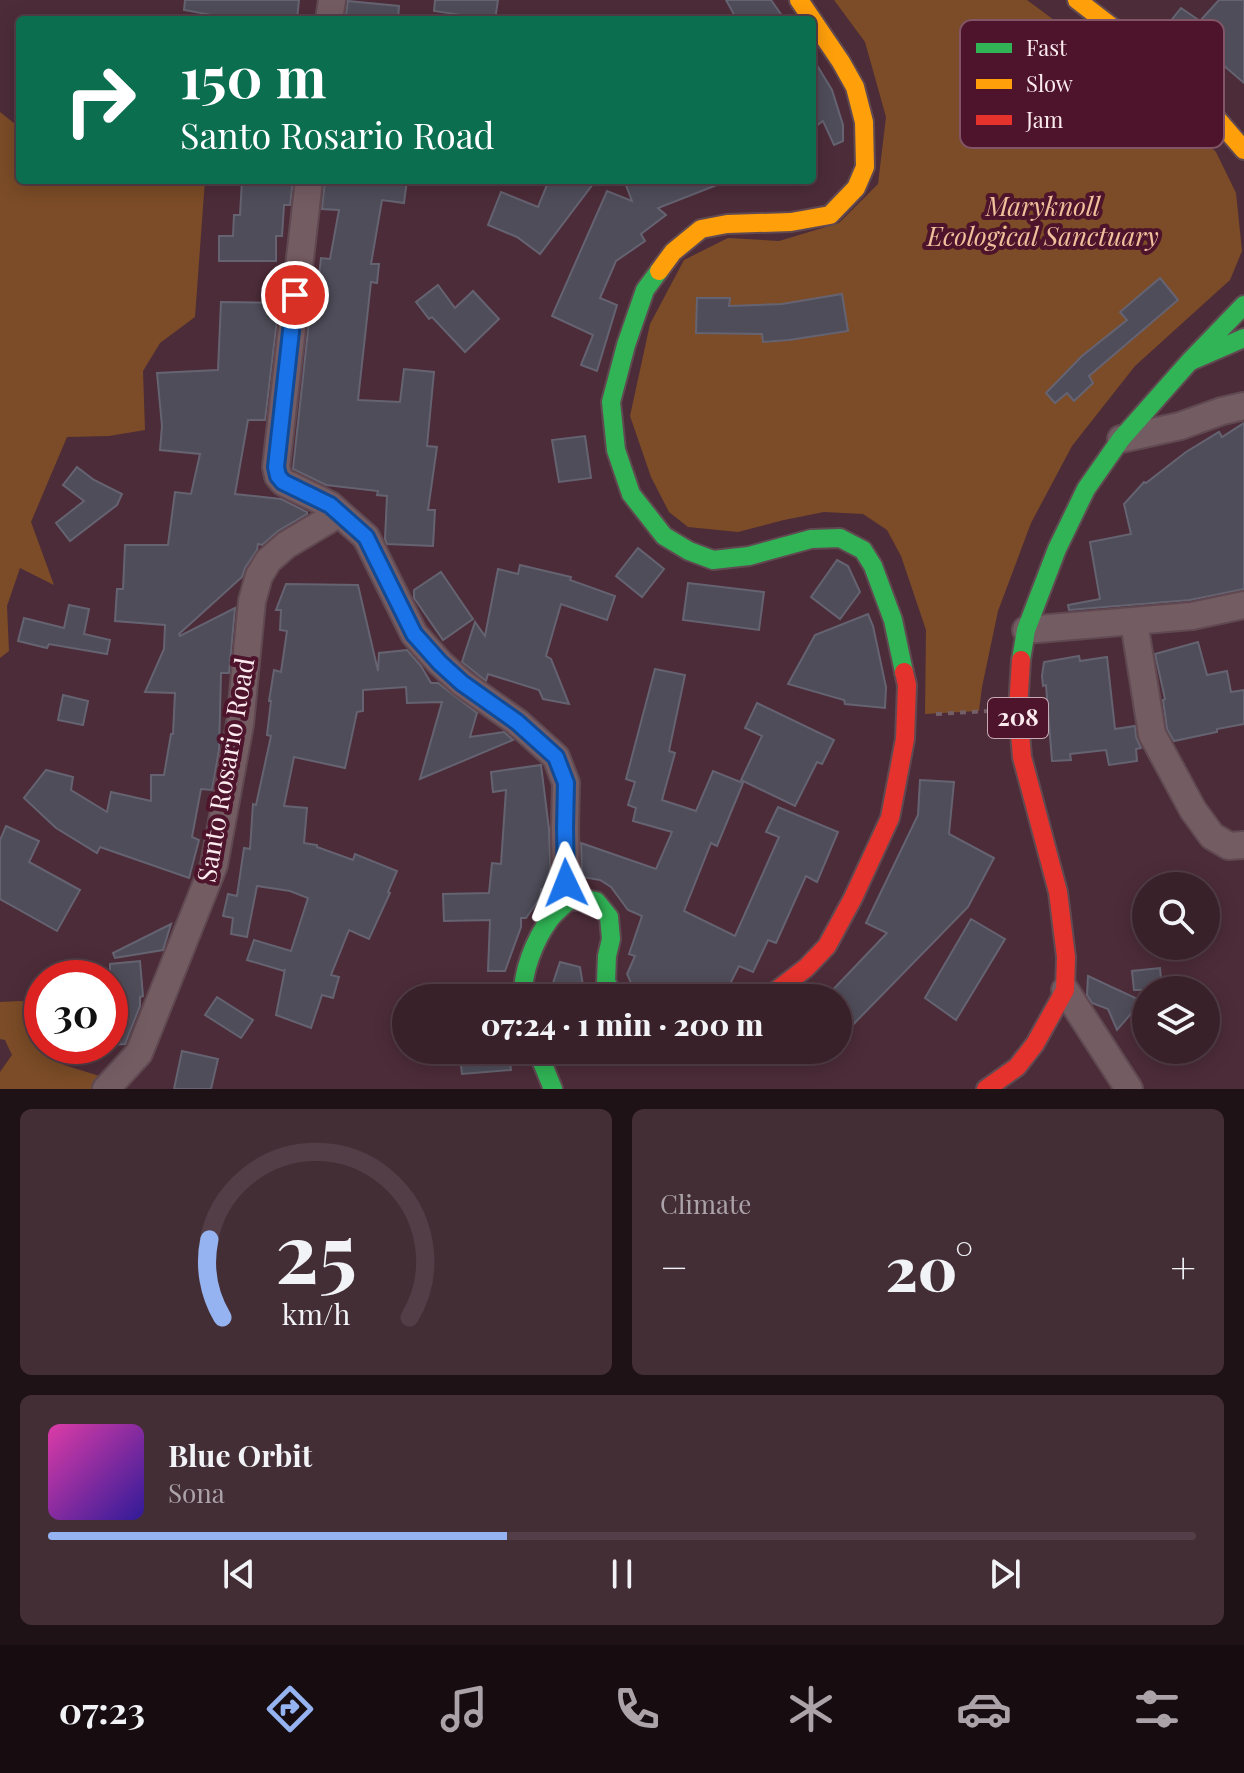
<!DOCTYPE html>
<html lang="en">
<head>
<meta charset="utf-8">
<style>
  :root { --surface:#39212a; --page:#442e36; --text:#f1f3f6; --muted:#aba3a8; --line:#533e47; --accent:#95b2f1 }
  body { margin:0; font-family:"Playfair Display",serif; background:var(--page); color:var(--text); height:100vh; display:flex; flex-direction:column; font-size:30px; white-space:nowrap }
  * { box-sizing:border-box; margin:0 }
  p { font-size:26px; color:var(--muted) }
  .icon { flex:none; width:44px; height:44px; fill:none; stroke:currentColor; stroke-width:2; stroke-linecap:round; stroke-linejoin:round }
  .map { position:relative; height:1089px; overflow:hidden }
  .side { display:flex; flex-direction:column; gap:20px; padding:20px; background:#1f1217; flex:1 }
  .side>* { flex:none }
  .banner { position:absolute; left:16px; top:16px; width:800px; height:168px; border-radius:8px; box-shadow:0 4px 20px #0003,0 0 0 2px var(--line); background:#0b6e4f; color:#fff; overflow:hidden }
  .controls { position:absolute; left:1132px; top:872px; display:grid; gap:16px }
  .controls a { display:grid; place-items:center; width:88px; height:88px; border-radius:50%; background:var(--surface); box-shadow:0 4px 20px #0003,0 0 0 2px var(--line); font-size:40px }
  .speed { position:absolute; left:24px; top:960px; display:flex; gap:16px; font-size:40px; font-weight:700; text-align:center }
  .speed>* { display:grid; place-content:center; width:104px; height:104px; border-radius:50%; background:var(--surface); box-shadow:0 4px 20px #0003,0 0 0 2px var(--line); line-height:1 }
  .speed .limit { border:12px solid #d22; background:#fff; color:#111 }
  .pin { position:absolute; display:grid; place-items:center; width:68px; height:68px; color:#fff; margin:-34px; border:4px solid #fff; border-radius:50%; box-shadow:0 2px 8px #0007 }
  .me { position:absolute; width:88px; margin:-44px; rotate:358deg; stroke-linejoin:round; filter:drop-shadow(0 0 6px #0008) }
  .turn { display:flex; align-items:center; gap:28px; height:168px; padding:0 32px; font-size:36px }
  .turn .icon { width:104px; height:104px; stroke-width:2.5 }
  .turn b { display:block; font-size:56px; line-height:68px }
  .big { font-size:60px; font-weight:800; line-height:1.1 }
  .side .tile { flex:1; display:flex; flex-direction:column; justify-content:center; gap:12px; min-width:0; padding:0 28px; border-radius:12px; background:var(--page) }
  .side .dial { align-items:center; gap:0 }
  .dial svg { height:208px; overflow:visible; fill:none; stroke:var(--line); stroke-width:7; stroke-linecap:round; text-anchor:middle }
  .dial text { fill:var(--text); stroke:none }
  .song { display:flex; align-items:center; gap:24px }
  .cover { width:96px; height:96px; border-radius:12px; background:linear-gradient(135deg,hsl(320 70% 55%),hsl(250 70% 35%)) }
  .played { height:8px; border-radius:4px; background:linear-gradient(90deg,var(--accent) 40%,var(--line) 40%) }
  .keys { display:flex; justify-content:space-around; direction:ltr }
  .heat { display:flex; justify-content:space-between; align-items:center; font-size:44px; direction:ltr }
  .side .tiles { flex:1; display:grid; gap:20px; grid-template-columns:1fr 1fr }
  .tile:last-child { grid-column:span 2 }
  .trip { position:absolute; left:392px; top:984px; width:460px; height:80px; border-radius:40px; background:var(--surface); box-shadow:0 4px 20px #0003,0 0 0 2px var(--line); font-weight:800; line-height:80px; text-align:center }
  .tabs { display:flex; height:128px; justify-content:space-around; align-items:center; background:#170d11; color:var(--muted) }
  .tabs .icon { width:56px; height:56px }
  .tabs .on { color:var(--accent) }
  .tabs b { font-size:36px; color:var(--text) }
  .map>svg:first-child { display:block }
  .green { fill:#7b4c27 }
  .building { fill:#4f4d59; stroke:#656371; stroke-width:2 }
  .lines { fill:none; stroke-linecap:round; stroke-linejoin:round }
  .street-casing { stroke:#604951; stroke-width:30 }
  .fast-casing { stroke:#604951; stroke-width:22 }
  .slow-casing { stroke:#604951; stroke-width:22 }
  .jam-casing { stroke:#604951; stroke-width:22 }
  .path { stroke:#745f66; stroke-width:4; stroke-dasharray:6 6; stroke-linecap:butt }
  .street { stroke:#745c63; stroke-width:26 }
  .fast { stroke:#30b455; stroke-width:18 }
  .slow { stroke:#ff9f0a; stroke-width:18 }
  .jam { stroke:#e5322d; stroke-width:18 }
  .route-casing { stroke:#114b97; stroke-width:20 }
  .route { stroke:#1a73e8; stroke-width:14 }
  .labels { text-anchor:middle; stroke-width:8; stroke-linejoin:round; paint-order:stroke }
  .shield { fill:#4d142b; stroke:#c7aab4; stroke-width:2 }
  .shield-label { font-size:24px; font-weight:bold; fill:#fbebef }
  .park-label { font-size:26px; font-style:italic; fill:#efc09b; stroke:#4d142b }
  .street-label { font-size:26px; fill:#fbebef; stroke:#4d142b }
  .key { fill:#4d142b; stroke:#815466; stroke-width:2 }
  .key-label { font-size:22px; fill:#fbebef }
</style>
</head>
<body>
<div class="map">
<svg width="1244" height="1089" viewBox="0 0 1244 1089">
  <rect width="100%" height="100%" fill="#4c2c38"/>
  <!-- green -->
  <g class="green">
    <polygon points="834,0 1027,0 1162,100 1216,152 1236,193 1242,251 1230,280 1135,366 1072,446 1031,523 998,611 982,687 979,711 925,714 926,630 901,556 887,530 863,514 824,512 784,520 738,532 688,527 669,512 651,477 630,416 650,324 684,260 728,238 779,241 839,223 878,184 886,117 865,42"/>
    <polygon points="0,112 20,128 20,180 205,180 195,317 160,343 143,371 145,430 109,436 67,437 31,522 54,585 20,568 7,606 9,651 0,658"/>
    <polygon points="21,1001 36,1005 40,1046 56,1051 64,1065 103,1077 94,1089 0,1089 0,1072 12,1055 5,1040 0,1039 0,1002"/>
  </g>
  <!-- building -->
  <g class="building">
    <polygon points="185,0 299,0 297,20 239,20 184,10"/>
    <polygon points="435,0 498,0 495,20 434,11"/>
    <polygon points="726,0 771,0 785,20 737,20"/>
    <polygon points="1219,0 1244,0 1244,83 1208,52 1169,23 1181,8 1200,21"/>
    <polygon points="348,1 399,6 398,20 345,20"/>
    <polygon points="812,57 832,90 843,125 843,141 834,145 823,121 812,129"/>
    <polygon points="242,180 293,180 290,205 284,205 282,236 276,236 276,261 219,261 219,236 233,236 234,215 240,215"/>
    <polygon points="325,180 407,180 404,203 382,200 371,264 379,264 377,283 371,282 358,400 400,402 404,369 434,372 427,446 437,447 428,510 435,510 433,546 387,544 385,539 387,496 377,495 378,491 326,485 293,469 311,303 316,302 321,258 330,259 339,210 322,209"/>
    <polygon points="549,180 596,180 540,254 517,237 488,225 501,192 538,207"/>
    <polygon points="624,180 727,180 727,181 658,208 666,215 641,234 645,241 616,261 600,298 617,305 597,371 581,365 593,335 552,316 607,191 632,201"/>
    <polygon points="1160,278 1178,300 1089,376 1093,383 1074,401 1067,393 1055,403 1046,393 1082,356 1127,320 1120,312"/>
    <polygon points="438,285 455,308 473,291 499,319 465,352 432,317 429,319 416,302"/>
    <polygon points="842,294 848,331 789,340 763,342 762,334 696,333 697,298 730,298 729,306 782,304"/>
    <polygon points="221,302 279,303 265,420 248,420 235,494 281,499 307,512 307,514 278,531 262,545 258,544 257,550 245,568 242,577 179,634 180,636 235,608 229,673 221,673 219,750 212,790 201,789 192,837 199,840 189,878 100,847 97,853 56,828 24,798 46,770 73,777 71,790 107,812 111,792 151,801 151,775 164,775 171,734 173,734 175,693 145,692 164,649 165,625 115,621 117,589 123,589 125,545 168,545 175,492 191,494 200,454 160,450 162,426 157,373 218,370"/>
    <polygon points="1244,423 1244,589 1190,600 1069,610 1068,605 1100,599 1090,542 1131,534 1124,504 1144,482 1146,483 1186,452 1219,432 1222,437"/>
    <polygon points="585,436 591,478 559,482 552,440"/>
    <polygon points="77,467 94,480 122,494 117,505 70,541 56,523 84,501 63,485"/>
    <polygon points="638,548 664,569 642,597 616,576"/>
    <polygon points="837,560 848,566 860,592 840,619 811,597"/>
    <polygon points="520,565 571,577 570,580 615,596 607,620 561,604 546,656 551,659 569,704 543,699 539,690 488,674 486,681 462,662 475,622 485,636 498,569 518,574"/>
    <polygon points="441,572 473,619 443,640 414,598 414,590"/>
    <polygon points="688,583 764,592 759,630 683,620"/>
    <polygon points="286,584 358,585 378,671 379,653 407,650 421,666 431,683 438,683 477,713 470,737 504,732 513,740 420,779 442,702 407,703 406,687 363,690 363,711 357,712 345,768 294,757 284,806 307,808 304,843 317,845 317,847 353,860 355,854 397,871 388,892 390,893 369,939 349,930 331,975 339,977 333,998 322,995 311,1028 276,1015 285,969 284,971 247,960 254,940 291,951 308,898 290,891 257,886 247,937 231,934 233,918 223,916 228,894 237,896 244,848 250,849 253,804 256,805 271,736 267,735 271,701 269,701 274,670 281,672 287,631 280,630 281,610 276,610"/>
    <polygon points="69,605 89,609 84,634 110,640 107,654 49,644 47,648 18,641 24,618 64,628"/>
    <polygon points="868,614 873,626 886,687 885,708 845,704 844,700 788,684 815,635"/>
    <polygon points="1198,642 1207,675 1227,671 1231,692 1244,690 1244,724 1217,729 1217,732 1174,741 1167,729 1163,700 1165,699 1155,654"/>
    <polygon points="1079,656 1080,661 1107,657 1115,729 1135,726 1136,737 1141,748 1136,749 1137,761 1109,765 1106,750 1070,754 1071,760 1052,761 1046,685 1043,686 1042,676 1044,662"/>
    <polygon points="655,669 685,675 669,751 675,753 662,800 696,811 713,771 743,783 717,846 711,843 684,911 735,936 779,837 766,832 778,807 838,832 817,882 806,876 776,943 768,940 753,972 739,966 723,998 707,991 704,998 663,998 632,985 627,974 635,956 629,954 642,916 628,910 611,887 600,880 582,877 581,843 656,869 672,832 633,821 636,808 628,805 635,782 626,779"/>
    <polygon points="63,695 88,701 83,725 58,720"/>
    <polygon points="757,703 834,740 822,764 817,762 795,806 741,780 762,736 745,728"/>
    <polygon points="541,765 549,829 551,889 549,890 541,889 540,898 526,918 521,918 521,927 505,971 488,971 490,920 444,921 443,894 489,893 492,863 501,864 506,790 493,792 491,772"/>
    <polygon points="920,780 954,782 949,834 994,858 968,907 838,1040 838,998 825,998 887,933 866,923 918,815"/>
    <polygon points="6,826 39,841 29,862 80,890 57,931 0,899 0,840"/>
    <polygon points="971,919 1005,939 956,1020 925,998"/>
    <polygon points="171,924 163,950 115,958 113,953"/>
    <polygon points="140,961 143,996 140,997 140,1006 125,1044 110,1045 110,964"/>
    <polygon points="560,962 580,967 585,998 548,998"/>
    <polygon points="1160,968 1162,990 1134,990 1132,971"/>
    <polygon points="1088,976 1142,1001 1117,1030 1108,1009 1092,1003 1087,995"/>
    <polygon points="217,997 253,1020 241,1038 205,1015"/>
    <polygon points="459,1050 508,1050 511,1070 462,1074"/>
    <polygon points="182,1051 218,1059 211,1089 174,1089"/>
  </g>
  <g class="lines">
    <defs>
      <g id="street">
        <polyline points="329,20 332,0"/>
        <polyline points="309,180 276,467 278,476 283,482 330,505 366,537 414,634 440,663 462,683 517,722 556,757 566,783 565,828 566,883 573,897"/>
        <polyline points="1121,439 1180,426 1222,411 1244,406"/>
        <polyline points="1134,622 1152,734 1193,810 1212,836 1229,846 1244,845"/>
        <polyline points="1026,630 1192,616 1244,605"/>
        <polyline points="1065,990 1129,1089"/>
        <polyline points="106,1089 139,1053 214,865 240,724 252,601 259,576 268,561 286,545 338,514"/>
      </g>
      <g id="fast">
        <polyline points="659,271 645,290 626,345 611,402 616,450 631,494 664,536 689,551 713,560 749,556 811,539 840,538 863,550 873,566 893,620 904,672"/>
        <polyline points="1191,361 1244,338"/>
        <polyline points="1021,660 1026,630 1057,549 1086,489 1121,439 1190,361 1244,305"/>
        <path d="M523,998C522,972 534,941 550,919C556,911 565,904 573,897L596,901L609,917L611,939L607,956L606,982L615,998"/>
        <polyline points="537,1050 553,1089"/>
      </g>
      <g id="slow">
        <polyline points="1077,0 1156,61 1212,113 1244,150"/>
        <polyline points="659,271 673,252 701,229 727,224 791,222 830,215 856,188 865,167 864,122 855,87 841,62 799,0"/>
      </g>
      <g id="jam">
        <polyline points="767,998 806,968 827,946 853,898 890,818 905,739 907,685 904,672"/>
        <polyline points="986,1089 1017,1067 1035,1044 1065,990 1066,957 1058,892 1022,757 1018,709 1021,660"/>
      </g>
    </defs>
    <!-- street casing -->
    <use href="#street" class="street-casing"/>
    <!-- fast casing -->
    <use href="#fast" class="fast-casing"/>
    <!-- slow casing -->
    <use href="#slow" class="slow-casing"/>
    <!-- jam casing -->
    <use href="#jam" class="jam-casing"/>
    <!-- path -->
    <polyline class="path" points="936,714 987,711"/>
    <!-- street -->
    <use href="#street" class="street"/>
    <!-- fast -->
    <use href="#fast" class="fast"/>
    <!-- slow -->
    <use href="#slow" class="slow"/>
    <!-- jam -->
    <use href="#jam" class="jam"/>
  </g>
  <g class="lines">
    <defs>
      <polyline id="route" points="295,295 276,467 278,476 283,482 330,505 366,537 414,634 440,663 462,683 517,722 556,757 566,783 565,828 566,883"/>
    </defs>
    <!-- route casing -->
    <use href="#route" class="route-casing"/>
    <!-- route -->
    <use href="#route" class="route"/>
  </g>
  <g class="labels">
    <!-- shield labels -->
    <rect class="shield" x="988" y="698" width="60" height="40" rx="6"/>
    <g class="shield-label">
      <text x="1018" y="726">208</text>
    </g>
    <!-- park labels -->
    <g class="park-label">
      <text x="1043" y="216">Maryknoll<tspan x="1043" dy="30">Ecological Sanctuary</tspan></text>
    </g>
    <!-- street labels -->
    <g class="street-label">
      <text transform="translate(226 770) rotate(-80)" y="9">Santo Rosario Road</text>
    </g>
  </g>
  <!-- legend -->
  <rect x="960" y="20" width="264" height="128" rx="12" class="key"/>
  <rect x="976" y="43" width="36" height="10" fill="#30b455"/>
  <rect x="976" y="79" width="36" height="10" fill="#ff9f0a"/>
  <rect x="976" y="115" width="36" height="10" fill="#e5322d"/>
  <g class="key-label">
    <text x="1026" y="56">Fast</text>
    <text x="1026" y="92">Slow</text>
    <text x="1026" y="128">Jam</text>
  </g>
</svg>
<div class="controls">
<a><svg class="icon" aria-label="search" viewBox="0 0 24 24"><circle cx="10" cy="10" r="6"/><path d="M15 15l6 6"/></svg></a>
<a><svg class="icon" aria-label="layers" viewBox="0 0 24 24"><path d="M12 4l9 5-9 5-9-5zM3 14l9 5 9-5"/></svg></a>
</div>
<div class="speed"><div class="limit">30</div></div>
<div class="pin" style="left:295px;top:295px;background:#d93025"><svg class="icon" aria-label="arrive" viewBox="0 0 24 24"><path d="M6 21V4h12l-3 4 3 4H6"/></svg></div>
<svg class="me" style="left:566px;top:883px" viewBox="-20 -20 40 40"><path d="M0-17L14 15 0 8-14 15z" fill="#1a73e8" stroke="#fff" stroke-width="4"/></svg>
<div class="trip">07:24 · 1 min · 200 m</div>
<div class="banner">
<div class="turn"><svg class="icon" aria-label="right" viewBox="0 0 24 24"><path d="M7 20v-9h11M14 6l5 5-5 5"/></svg><div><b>150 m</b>Santo Rosario Road</div></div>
</div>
</div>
<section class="side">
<div class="tiles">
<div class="tile dial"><svg viewBox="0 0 100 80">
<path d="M14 69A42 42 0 1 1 86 69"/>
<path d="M14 69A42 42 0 0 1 9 39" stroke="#95b2f1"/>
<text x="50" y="56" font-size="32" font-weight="700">25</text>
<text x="50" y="72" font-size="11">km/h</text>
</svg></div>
<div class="tile"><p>Climate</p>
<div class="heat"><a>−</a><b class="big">20°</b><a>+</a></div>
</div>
<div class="tile">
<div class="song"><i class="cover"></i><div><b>Blue Orbit</b><p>Sona</p></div></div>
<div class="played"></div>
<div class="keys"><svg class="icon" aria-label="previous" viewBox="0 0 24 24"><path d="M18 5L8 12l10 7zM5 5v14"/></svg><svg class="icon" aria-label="pause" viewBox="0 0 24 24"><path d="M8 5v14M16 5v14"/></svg><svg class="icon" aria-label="next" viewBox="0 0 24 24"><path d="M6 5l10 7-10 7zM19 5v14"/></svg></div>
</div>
</div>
</section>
<nav class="tabs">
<b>07:23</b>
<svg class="icon on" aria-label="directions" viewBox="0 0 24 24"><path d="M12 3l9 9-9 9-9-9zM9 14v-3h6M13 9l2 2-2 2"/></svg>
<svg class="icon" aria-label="music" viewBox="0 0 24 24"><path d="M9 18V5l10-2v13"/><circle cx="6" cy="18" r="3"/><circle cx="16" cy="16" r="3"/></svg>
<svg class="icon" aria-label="phone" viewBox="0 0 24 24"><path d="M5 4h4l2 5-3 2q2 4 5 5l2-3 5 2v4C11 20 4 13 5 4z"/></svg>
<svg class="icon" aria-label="climate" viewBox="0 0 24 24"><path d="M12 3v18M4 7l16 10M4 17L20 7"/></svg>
<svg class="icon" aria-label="car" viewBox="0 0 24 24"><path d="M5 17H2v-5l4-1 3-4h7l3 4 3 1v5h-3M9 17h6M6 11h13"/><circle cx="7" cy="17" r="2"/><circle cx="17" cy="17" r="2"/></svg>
<svg class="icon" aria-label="filters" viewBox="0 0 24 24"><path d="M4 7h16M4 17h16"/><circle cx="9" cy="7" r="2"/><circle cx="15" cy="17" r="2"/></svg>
</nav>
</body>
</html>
